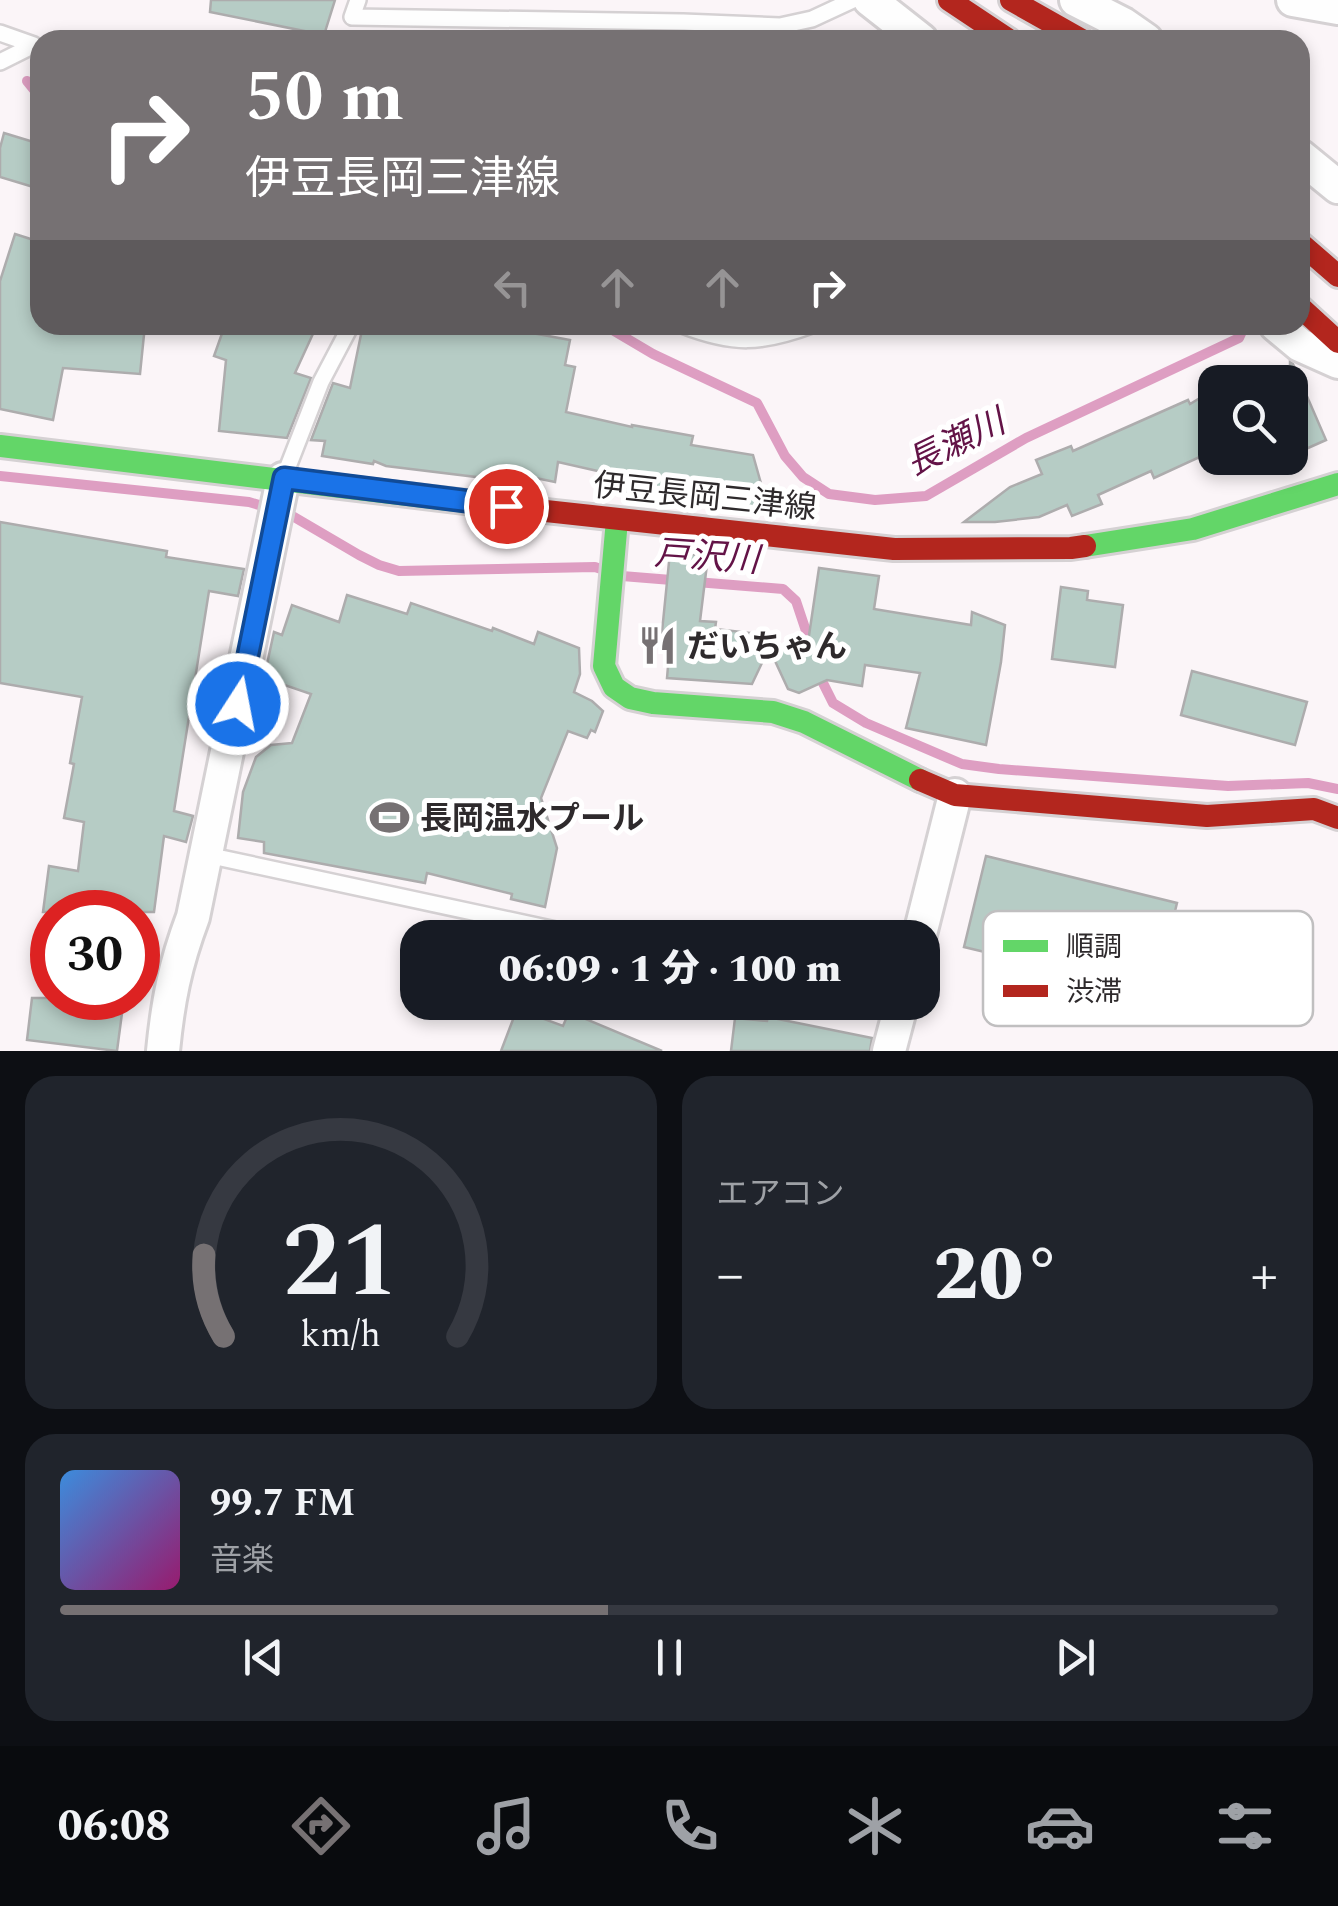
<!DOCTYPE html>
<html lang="ja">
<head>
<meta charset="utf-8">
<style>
  :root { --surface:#171b24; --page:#20242c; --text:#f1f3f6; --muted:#9ea1a6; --line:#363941; --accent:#767173 }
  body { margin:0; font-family:Spectral,"Noto Sans JP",serif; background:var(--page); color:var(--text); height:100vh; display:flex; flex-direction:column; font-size:38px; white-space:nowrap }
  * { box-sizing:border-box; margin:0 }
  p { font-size:32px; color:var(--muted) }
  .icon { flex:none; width:55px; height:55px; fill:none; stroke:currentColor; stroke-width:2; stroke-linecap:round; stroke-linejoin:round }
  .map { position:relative; height:1051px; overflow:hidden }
  .panel { display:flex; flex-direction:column; gap:25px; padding:25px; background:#0d0f14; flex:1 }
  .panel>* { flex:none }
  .guide { position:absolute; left:30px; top:30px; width:1280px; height:305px; border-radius:30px; box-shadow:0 5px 15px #0003; background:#767173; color:#fff; overflow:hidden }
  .tools { position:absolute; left:1198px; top:365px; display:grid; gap:20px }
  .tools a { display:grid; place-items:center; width:110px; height:110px; border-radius:20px; background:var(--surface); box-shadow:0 5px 15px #0003; font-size:50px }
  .speed { position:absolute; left:30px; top:890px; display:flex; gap:20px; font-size:50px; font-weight:700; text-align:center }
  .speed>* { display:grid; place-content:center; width:130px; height:130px; border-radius:50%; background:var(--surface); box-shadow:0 5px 15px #0003; line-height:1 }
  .speed .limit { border:15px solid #d22; background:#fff; color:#111 }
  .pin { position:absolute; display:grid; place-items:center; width:85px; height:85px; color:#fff; margin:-42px; border:5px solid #fff; border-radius:50%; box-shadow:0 2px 10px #0007 }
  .me { position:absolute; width:110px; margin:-55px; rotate:11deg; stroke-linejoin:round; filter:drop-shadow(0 0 8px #0008) }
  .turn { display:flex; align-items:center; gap:35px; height:210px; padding:0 50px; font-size:45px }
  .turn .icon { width:130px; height:130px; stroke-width:2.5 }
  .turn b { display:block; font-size:70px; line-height:85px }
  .lanes { display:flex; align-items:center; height:95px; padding:0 50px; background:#0003; justify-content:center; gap:50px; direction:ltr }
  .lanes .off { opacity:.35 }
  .big { font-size:75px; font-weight:800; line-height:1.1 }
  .panel .widget { flex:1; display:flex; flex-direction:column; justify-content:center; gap:15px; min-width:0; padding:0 35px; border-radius:30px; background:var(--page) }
  .panel .dial { align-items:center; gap:0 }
  .dial svg { height:260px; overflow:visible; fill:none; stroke:var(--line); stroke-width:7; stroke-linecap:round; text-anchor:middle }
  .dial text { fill:var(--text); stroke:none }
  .song { display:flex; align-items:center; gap:30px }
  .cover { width:120px; height:120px; border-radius:15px; background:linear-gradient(135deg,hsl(210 70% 55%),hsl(320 70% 35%)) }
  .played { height:10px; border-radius:5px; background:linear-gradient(90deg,var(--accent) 45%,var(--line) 45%) }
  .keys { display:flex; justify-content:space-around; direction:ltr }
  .heat { display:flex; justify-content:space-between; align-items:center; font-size:55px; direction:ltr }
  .panel .tiles { flex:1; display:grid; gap:25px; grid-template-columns:1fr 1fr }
  .widget:last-child { grid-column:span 2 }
  .trip { position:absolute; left:400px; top:920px; width:540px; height:100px; border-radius:30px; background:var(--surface); box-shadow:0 5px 15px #0003; font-weight:800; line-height:100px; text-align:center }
  .tabs { display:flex; height:160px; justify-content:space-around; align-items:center; background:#090b0e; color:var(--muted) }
  .tabs .icon { width:70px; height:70px }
  .tabs .selected { color:var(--accent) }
  .tabs b { font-size:45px; color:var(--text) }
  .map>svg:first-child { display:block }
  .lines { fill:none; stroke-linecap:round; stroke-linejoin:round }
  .stream { stroke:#de9ec2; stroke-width:10 }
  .building { fill:#b6ccc5; stroke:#adacad; stroke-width:2.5 }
  .lane-casing { stroke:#d5d1d3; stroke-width:20 }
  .street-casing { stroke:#d5d1d3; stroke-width:38 }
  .fast-casing { stroke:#d5d1d3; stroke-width:28 }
  .jam-casing { stroke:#d5d1d3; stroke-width:28 }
  .lane { stroke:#fefefe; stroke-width:15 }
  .street { stroke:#fefefe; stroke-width:32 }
  .fast { stroke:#63d668; stroke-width:22 }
  .jam { stroke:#b3261e; stroke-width:22 }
  .route-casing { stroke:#114b97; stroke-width:25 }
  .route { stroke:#1a73e8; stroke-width:18 }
  .labels { text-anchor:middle; stroke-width:10; stroke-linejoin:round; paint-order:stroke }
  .street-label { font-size:32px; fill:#2e2a2c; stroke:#fff }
  .poi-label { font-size:32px; font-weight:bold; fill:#2e2a2c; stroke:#fff; text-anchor:start }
  .water-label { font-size:35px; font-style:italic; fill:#631347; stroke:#fff }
  .key { fill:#fff; stroke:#c0bfc0; stroke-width:2.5 }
  .key-label { font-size:28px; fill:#2e2a2c }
</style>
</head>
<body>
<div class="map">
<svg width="1338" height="1051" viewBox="0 0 1338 1051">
  <rect width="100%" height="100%" fill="#fbf5f8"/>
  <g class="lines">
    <!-- stream -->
    <g class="stream">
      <polyline points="27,81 40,97"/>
      <polyline points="604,325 653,354 757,403 785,456 803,477 829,494 875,500 926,496 1026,438 1239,338 1245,325"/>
      <polyline points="0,476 249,502 289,514 359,555 379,565 399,571 595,567 601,569"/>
      <polyline points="622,576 783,589 796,601 813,652"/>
      <polyline points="818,673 833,703 866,723 962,764 999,769 1228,786 1308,783 1338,789"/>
    </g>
  </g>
  <!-- building -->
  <g class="building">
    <polygon points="211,0 335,0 324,35 210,12"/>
    <polygon points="4,133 40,144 40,189 0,177 0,148"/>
    <polygon points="15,234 40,242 40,325 145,325 140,374 63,368 53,420 0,409 0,281"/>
    <polygon points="225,325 317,325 295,373 311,378 287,438 219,431 226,360 214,356"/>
    <polygon points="363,325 518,325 516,330 570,340 565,365 575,367 566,412 632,427 632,425 693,436 691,445 753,455 762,487 758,508 658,498 621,491 624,477 558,462 555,482 531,477 531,483 493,477 493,479 386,466 374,461 373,464 322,456 325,441 311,440 333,383 350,388"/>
    <polygon points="1290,362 1293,364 1326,440 1290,456"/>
    <polygon points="1215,389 1215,450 1154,478 1151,471 1098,495 1102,504 1072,516 1067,505 1039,517 995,522 964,522 1010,487 1042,474 1036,460 1071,446 1073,451 1188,400 1190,404"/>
    <polygon points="0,522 167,551 166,557 244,569 238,596 209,591 174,811 193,816 186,842 164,836 154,912 43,912 49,866 78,871 84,822 64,818 74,764 70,763 82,697 0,683"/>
    <polygon points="670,552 708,556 700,621 716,622 715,629 760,634 759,643 807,649 819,568 879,576 874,609 971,625 972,612 1005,625 1001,662 986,745 906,728 920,673 865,665 862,686 827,680 799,693 788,689 769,648 752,684 667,678 670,643 661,642"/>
    <polygon points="1061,587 1088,591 1087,600 1123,605 1115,667 1052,659"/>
    <polygon points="347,595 407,614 411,603 492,631 493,628 534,644 538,632 579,648 580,674 574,692 592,701 603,711 595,732 591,730 587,738 568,731 541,798 557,848 545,907 511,899 512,894 427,873 425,883 264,853 264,842 238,838 243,792 256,757 271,745 292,743 311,694 264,678 274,632 282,635 292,605 339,622"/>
    <polygon points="1192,671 1307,702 1295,745 1181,715"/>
    <polygon points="986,856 1177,903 1155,993 964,947"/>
    <polygon points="32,998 124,998 117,1051 27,1040"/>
    <polygon points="517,1009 563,1026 569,1012 662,1051 501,1051"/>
    <polygon points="768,1017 872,1038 870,1051 731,1051 735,1018 767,1021"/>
  </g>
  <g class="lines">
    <defs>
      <g id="lane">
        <polyline points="358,0 352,17 683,22 780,26 812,19 853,0"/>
        <polyline points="0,33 34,45 0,62"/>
        <path d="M682,325C733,345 761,344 812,325"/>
        <polyline points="284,477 321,382 351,325"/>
        <polyline points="207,855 593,938"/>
      </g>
      <g id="street">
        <polyline points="870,0 921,40"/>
        <polyline points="1076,0 1123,24 1146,40"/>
        <polyline points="1293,0 1338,8"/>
        <polyline points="1300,156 1338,187"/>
        <polyline points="1276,325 1300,345 1338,362"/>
        <polyline points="919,938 955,795"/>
        <path d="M163,1051C168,1000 175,965 193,917L283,479"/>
        <polyline points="889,1051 902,1002"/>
      </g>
      <g id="fast">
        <polyline points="0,446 482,504"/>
        <polyline points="617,520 604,666 614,687 630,698 653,703 773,712 804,722 920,780"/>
        <polyline points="1085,546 1193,529 1338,484"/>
      </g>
      <g id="jam">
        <polyline points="949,0 1009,40"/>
        <polyline points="1011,0 1082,40"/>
        <polyline points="1300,243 1338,276"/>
        <polyline points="1300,307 1338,342"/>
        <polyline points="482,504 894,549 1071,548 1085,546"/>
        <polyline points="920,780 955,795 1207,816 1314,809 1338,818"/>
      </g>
    </defs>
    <!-- lane casing -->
    <use href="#lane" class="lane-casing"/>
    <!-- street casing -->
    <use href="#street" class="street-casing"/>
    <!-- fast casing -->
    <use href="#fast" class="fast-casing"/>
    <!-- jam casing -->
    <use href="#jam" class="jam-casing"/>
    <!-- lane -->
    <use href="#lane" class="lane"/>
    <!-- street -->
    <use href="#street" class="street"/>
    <!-- fast -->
    <use href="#fast" class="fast"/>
    <!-- jam -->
    <use href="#jam" class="jam"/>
  </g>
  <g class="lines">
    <defs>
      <polyline id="route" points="238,704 284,478 506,506"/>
    </defs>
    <!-- route casing -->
    <use href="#route" class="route-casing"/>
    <!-- route -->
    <use href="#route" class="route"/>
  </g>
  <!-- icons -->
  <defs>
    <symbol id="restaurant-bare" viewBox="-9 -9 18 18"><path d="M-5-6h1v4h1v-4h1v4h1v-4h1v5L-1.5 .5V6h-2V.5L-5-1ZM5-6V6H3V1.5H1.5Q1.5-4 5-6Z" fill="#767173" stroke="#fff" stroke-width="2.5" paint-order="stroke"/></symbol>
    <symbol id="stadium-bare" viewBox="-9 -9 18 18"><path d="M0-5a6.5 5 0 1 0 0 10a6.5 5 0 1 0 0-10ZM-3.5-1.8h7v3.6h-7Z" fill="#767173" stroke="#fff" stroke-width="2.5" paint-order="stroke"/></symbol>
  </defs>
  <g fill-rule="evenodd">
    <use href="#restaurant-bare" x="630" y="618" width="55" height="55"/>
    <use href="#stadium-bare" x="362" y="790" width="55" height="55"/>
  </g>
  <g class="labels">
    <!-- street labels -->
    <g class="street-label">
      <text transform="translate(705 496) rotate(6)" y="11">伊豆長岡三津線</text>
    </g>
    <!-- poi labels -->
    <g class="poi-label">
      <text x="687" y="657">だいちゃん</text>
      <text x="420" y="829">長岡温水プール</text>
    </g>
    <!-- water labels -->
    <g class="water-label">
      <text transform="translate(955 442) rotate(-26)" y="12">長瀬川</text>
      <text transform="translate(707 556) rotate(4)" y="12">戸沢川</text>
    </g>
  </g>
  <!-- legend -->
  <rect x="983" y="911" width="330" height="115" rx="15" class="key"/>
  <rect x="1003" y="940" width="45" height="12" fill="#63d668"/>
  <rect x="1003" y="985" width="45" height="12" fill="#b3261e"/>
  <g class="key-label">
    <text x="1066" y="956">順調</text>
    <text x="1066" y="1001">渋滞</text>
  </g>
</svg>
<div class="tools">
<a><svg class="icon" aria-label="search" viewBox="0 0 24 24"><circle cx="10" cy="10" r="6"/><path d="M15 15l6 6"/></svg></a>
</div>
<div class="speed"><div class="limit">30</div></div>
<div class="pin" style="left:506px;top:506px;background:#d93025"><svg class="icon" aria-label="arrive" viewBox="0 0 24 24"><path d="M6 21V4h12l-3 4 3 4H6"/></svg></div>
<svg class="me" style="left:238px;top:704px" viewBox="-20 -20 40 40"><circle r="17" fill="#1a73e8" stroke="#fff" stroke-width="3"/><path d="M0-11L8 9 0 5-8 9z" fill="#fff"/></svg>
<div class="trip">06:09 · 1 分 · 100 m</div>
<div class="guide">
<div class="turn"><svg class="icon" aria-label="right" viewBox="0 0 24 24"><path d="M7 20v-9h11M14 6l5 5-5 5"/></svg><div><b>50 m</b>伊豆長岡三津線</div></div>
<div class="lanes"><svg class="icon off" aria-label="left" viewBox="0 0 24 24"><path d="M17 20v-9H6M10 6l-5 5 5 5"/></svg><svg class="icon off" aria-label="ahead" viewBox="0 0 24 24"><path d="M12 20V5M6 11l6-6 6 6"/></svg><svg class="icon off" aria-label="ahead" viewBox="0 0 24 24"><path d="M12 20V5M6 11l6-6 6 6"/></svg><svg class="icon" aria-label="right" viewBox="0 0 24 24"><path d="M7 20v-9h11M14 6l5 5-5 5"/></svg></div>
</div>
</div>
<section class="panel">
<div class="tiles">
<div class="widget dial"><svg viewBox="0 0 100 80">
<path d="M14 69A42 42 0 1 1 86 69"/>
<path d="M14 69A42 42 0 0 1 8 44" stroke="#767173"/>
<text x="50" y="56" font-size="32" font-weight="700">21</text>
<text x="50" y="72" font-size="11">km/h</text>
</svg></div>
<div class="widget"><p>エアコン</p>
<div class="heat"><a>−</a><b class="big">20°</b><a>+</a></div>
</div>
<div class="widget">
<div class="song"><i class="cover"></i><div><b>99.7 FM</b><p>音楽</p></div></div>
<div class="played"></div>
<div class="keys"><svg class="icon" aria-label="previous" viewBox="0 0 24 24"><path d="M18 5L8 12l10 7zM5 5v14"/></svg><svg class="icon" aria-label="pause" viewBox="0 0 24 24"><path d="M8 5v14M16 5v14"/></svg><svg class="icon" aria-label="next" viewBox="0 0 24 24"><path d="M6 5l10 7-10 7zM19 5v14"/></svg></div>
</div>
</div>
</section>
<nav class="tabs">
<b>06:08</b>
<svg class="icon selected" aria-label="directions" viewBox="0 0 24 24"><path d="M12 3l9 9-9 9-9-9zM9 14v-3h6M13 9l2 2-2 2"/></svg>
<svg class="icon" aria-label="music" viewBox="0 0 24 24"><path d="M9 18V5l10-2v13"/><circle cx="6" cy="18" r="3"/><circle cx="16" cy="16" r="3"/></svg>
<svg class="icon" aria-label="phone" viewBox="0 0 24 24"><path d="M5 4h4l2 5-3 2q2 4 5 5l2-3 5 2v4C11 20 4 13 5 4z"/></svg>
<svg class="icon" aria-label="climate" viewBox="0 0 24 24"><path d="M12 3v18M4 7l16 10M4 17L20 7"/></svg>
<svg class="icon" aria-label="car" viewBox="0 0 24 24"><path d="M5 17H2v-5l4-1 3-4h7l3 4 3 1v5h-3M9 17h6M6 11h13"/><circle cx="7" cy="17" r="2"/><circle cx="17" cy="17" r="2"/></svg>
<svg class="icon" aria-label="filters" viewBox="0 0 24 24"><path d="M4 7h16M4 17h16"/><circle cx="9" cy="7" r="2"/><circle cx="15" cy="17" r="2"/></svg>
</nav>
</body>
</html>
